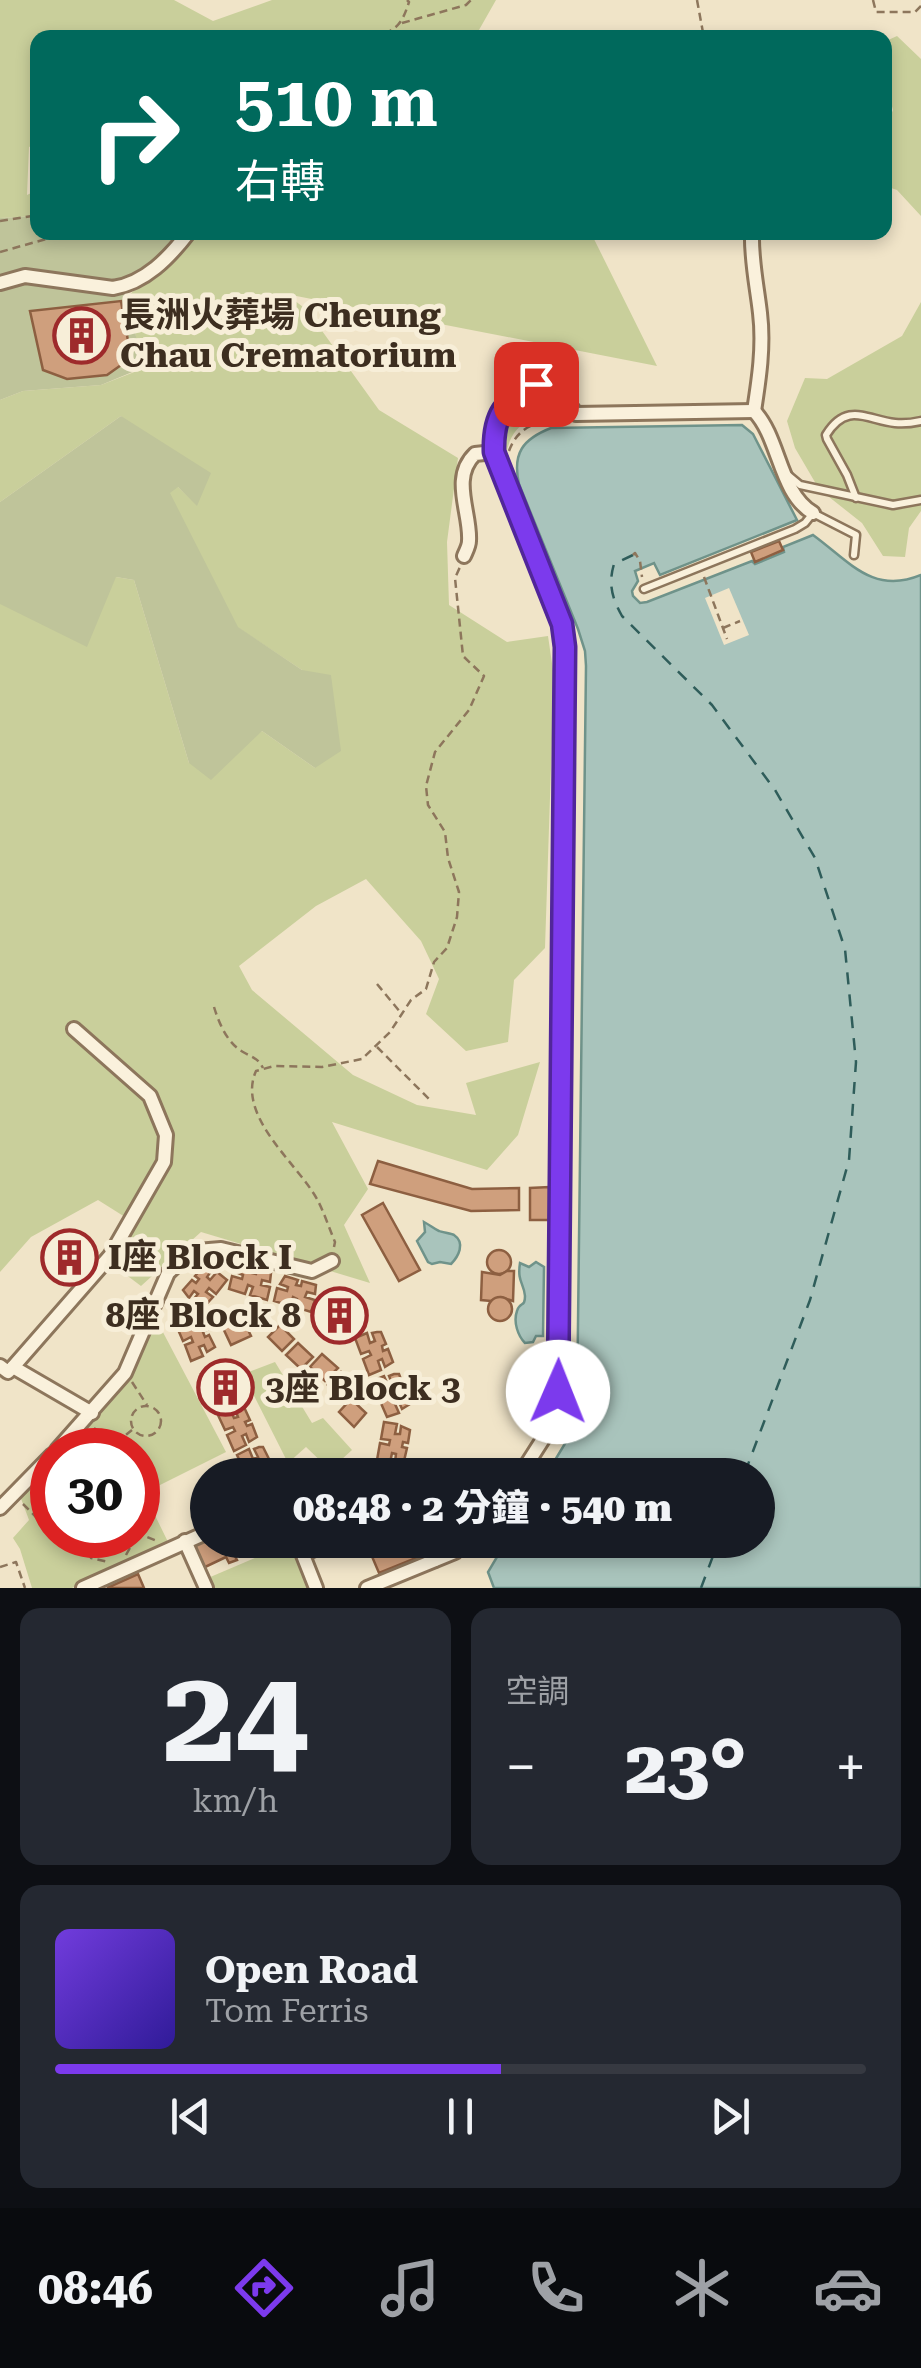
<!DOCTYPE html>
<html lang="zh-TW">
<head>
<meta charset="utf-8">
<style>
  :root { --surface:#171b24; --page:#242831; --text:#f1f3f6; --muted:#9ea1a6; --line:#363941; --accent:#7c3aed }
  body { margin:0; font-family:"Roboto Serif","Noto Sans TC",serif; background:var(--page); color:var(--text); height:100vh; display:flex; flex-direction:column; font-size:38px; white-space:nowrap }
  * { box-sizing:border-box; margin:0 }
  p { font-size:32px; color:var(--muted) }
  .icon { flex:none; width:55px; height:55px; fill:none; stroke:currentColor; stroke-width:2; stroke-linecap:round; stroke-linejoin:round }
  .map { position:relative; height:1588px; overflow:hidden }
  .sheet { display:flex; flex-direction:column; gap:20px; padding:20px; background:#0d0f14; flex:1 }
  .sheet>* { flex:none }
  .top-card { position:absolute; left:30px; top:30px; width:862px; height:210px; border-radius:20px; box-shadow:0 5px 15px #0003; background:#00695c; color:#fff; overflow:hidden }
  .speed { position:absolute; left:30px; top:1428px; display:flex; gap:20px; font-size:50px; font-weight:700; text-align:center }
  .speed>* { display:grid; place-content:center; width:130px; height:130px; border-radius:50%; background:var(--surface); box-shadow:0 5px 15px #0003; line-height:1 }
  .speed .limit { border:15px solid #d22; background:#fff; color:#111 }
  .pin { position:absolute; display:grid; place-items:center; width:85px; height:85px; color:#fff; margin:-42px; border-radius:20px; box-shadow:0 5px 15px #0006 }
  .me { position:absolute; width:110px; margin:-55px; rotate:1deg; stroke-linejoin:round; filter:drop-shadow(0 0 8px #0008) }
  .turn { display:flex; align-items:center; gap:35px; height:210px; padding:0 40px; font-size:45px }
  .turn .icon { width:130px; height:130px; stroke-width:2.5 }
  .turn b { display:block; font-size:70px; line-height:85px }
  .big { font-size:75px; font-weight:800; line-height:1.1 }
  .sheet .widget { flex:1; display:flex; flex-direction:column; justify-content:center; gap:15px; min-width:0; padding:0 35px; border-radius:20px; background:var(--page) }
  .sheet .dial { align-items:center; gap:0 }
  .dial b { font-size:130px; line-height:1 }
  .song { display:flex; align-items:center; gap:30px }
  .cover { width:120px; height:120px; border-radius:15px; background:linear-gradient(135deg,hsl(260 70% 55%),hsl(250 70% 35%)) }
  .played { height:10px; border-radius:5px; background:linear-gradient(90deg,var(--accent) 55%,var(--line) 55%) }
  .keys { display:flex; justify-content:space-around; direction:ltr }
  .heat { display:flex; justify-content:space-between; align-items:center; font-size:55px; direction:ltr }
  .sheet .tiles { flex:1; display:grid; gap:20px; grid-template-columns:1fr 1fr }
  .widget:last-child { grid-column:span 2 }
  .trip { position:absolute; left:190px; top:1458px; width:585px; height:100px; border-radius:50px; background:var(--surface); box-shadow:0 5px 15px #0003; font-weight:800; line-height:100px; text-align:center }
  .dock { display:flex; height:160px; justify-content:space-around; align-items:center; background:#090b0e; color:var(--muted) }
  .dock .icon { width:70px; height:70px }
  .dock .current { color:var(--accent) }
  .dock b { font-size:45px; color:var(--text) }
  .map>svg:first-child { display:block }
  .green { fill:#c9cf9b }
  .cemetery { fill:#bfc49a }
  .water { fill:#a9c4bc; stroke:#6f938a; stroke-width:2.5 }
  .pier { fill:#f0e4c8 }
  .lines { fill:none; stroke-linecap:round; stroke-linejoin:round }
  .ferry { stroke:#2f5d5a; stroke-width:2.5; stroke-dasharray:12 10; stroke-linecap:butt }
  .building { fill:#cf9f7d; stroke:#8d5f41; stroke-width:2.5 }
  .service-casing { stroke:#8d765c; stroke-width:11 }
  .minor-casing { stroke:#8d765c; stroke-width:18 }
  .path { stroke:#8d765c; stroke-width:2.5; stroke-dasharray:8 5; stroke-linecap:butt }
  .service { stroke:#faf1dc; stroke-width:6 }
  .minor { stroke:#faf1dc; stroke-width:12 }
  .route-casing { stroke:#51269a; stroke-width:25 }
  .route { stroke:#7c3aed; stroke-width:18 }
  .labels { text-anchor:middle; stroke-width:10; stroke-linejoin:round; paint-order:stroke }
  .poi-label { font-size:35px; font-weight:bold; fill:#3d2e20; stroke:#f7eed8; text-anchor:start }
</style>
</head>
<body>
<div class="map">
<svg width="921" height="1588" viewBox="0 0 921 1588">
  <rect width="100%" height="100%" fill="#f0e4c8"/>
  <!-- green -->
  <g class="green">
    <polygon points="0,0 174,0 213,21 272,0 496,0 475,37 38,38 37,144 29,147 27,195 37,190 37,216 0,218"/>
    <polygon points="897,36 921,59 921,216 897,190 885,186 885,130 893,110 886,84 886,41"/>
    <polygon points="197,233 591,233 657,366 286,294 307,310 379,410 458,458 447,542 449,605 507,642 548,636 554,677 545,948 514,980 508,1042 466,1051 426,1014 439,979 421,941 366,879 316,906 239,966 252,990 353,1075 417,1105 476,1115 466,1083 540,1062 518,1135 487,1170 332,1122 368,1189 344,1225 370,1283 201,1232 141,1286 101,1256 125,1217 98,1200 31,1237 0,1272 0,604 116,577 134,580 189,763 262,731 315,768 302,670 237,627 169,493 177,486 197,505 121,416 0,502 0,400 23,391 101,385 142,369 128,296"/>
    <polygon points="921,302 921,511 909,528 905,557 883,556 862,523 819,489 795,448 787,421 805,378 827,379 902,336"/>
    <path d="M536,388L554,391L569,412C528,420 511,418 504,465C490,431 508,406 536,388Z"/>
    <polygon points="156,1319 226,1452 144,1493 169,1544 72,1588 32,1588 20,1549 13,1538 29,1520 20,1496 52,1461 52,1535 138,1535 138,1450 63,1450 131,1378"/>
    <polygon points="275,1362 312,1423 323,1418 352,1450 330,1470 306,1447 288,1463 243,1374"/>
    <polygon points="290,1543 309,1588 213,1588 208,1578"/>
  </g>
  <!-- cemetery -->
  <g class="cemetery">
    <polygon points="37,216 38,232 180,233 156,262 125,279 142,368 101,385 23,391 0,400 0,218"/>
    <polygon points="121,416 211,473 197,506 178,487 170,493 238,627 302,670 331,675 341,751 315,768 262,731 211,780 189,763 134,580 116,577 87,647 0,604 0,502"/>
  </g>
  <!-- water -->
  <g class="water">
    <path d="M742,425L753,434L797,520L660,575L654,563L635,571L638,581L632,591L633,596L640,603L647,602L752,561L755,564L784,552L783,547L813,535C850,562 873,595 921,575V1588H494L488,1572L507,1540H758V1475H546L569,1437L577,1406L586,666L585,651L578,629L519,484C512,453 523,439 551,428Z"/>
    <path d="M424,1222C430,1225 434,1229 439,1231C441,1232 453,1234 454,1235C466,1243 458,1257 451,1264L440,1262L432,1264L428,1262L417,1241L425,1232Z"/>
    <path d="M536,1262L544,1267L543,1336H536L533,1342L525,1343C518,1336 513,1322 517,1311C520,1301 525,1308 525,1296C524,1283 517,1282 520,1263L529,1267Z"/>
  </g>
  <!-- pier -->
  <polygon class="pier" points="729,588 749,635 724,645 705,598"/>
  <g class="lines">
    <!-- ferry -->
    <g class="ferry">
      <path d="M633,555L614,564C608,584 612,598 622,616L712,705L775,790L815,858L845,949L856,1062L849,1160L810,1300L744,1475"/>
      <polyline points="701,1588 719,1540"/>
    </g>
  </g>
  <!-- building -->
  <g class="building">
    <polygon points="121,301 131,358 107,375 67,379 43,370 30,311"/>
    <polygon points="779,541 783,550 755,562 751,552"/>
    <polygon points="378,1161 472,1189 519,1188 519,1210 471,1211 370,1184"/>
    <polygon points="549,1187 549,1220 530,1220 530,1188"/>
    <polygon points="383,1203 420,1270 399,1281 362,1215"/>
    <circle cx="499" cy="1262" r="12"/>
    <polygon points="240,1264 253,1268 252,1273 256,1274 258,1269 271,1273 270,1282 262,1280 261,1285 270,1287 267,1300 250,1295 253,1287 248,1285 245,1294 229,1289 232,1276 242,1279 243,1275 236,1272"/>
    <polygon points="204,1266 212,1270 207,1277 210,1280 217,1272 227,1280 216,1294 209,1288 206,1292 213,1297 201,1310 191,1302 198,1294 194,1291 189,1298 183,1290 192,1280 196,1283 199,1279 195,1276"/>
    <polygon points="507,1271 514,1271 513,1301 501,1297 491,1301 481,1300 482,1272 500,1275"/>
    <polygon points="285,1276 298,1280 296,1285 301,1286 302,1281 316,1285 315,1294 307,1292 305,1297 315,1300 311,1312 295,1307 297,1299 293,1297 290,1306 274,1301 277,1288 287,1291 288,1287 280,1284"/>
    <polygon points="336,1294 347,1302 344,1306 348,1309 351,1305 363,1313 359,1321 352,1317 349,1320 357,1326 350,1337 336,1327 341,1320 337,1317 332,1324 318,1314 325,1304 333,1309 336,1306 329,1301"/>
    <circle cx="500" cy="1309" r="12"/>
    <polygon points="202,1318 207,1330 203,1332 205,1337 209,1335 215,1347 207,1352 204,1345 199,1347 203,1356 191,1361 185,1345 193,1342 191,1337 183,1341 176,1325 188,1320 192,1329 196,1327 193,1320"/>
    <polygon points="242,1318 251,1336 231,1345 223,1328"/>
    <polygon points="280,1325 294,1339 282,1351 268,1337"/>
    <polygon points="377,1332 381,1332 386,1344 382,1346 383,1351 388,1349 393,1362 385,1367 382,1359 378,1361 381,1370 369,1375 363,1359 371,1355 369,1351 361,1354 355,1338 367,1333 370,1343 375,1341 372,1333"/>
    <polygon points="298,1343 313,1357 301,1369 286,1355"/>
    <polygon points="322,1354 338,1368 325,1381 310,1367"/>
    <polygon points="227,1366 232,1379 228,1381 230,1385 234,1383 240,1396 232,1401 229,1394 225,1396 229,1405 217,1410 210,1394 218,1391 216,1386 208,1390 201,1374 213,1369 217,1378 221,1376 218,1368"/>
    <polygon points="341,1372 356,1386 344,1399 328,1385"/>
    <polygon points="394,1374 399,1374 404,1387 399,1389 401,1393 405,1392 410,1404 402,1409 399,1402 395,1404 399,1413 387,1417 380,1401 389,1398 387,1394 379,1397 372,1381 384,1376 388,1385 392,1383 389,1376"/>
    <polygon points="351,1399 366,1413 354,1427 339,1412"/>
    <polygon points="244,1407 250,1420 245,1422 247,1426 252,1424 257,1437 249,1442 246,1434 242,1436 246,1445 234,1451 227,1435 235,1431 233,1427 225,1430 218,1415 230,1409 234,1418 238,1417 235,1409"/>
    <polygon points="384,1422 397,1424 395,1434 400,1434 401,1426 410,1430 408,1443 403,1442 402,1447 407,1448 404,1461 395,1462 396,1454 392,1453 390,1463 377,1460 380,1443 389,1445 390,1440 381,1439"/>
    <polygon points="88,1432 99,1440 90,1450 72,1450"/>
    <polygon points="259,1447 263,1447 269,1459 264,1462 266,1466 271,1464 276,1475 246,1475 254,1471 252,1467 244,1470 237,1455 249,1449 253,1459 258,1457 254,1449"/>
    <polygon points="208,1537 208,1540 217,1541 267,1540 263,1542 266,1548 259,1551 257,1545 234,1554 237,1560 229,1563 226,1557 203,1568 193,1543"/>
    <polygon points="365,1540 420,1540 426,1554 379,1573"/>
    <polygon points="138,1574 144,1588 107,1588"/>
  </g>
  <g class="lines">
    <defs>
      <g id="service">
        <polyline points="788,475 800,485 893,505 921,500"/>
        <path d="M856,498L847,475L827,439L826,435C847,401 867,420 895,423C904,424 912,423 921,421"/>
        <polyline points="644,589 795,529 805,523 813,513 856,535 854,555"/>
      </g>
      <g id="minor">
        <path d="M752,232C751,260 757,286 760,313C764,346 759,379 754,411"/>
        <path d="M0,283L25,276L113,288C145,283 169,258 189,232"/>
        <path d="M754,411C780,438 779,493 813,513"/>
        <path d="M464,556C466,551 469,546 469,541C471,513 450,478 475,454L494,452"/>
        <polyline points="0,1366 8,1372 13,1367 92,1413"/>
        <polyline points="13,1367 110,1256 164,1162 166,1135 150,1096 74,1029"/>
        <polyline points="57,1450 125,1373 168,1273 186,1256 197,1251 221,1249 312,1271 332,1261"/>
        <polyline points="520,1475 552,1425 557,1411 565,647 562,624 494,452 493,428 513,397 537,384 556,386 576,414 754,411"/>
        <polyline points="0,1508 52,1455"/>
        <polyline points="297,1540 316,1588"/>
        <polyline points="427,1540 435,1560"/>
        <polyline points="185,1541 206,1588"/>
        <polyline points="303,1554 336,1540"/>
        <polyline points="83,1588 208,1532"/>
        <polyline points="367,1588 455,1552 462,1540"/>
      </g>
    </defs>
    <!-- service casing -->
    <use href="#service" class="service-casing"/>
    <!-- minor casing -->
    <use href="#minor" class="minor-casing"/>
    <!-- path -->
    <g class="path">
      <polyline points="697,0 704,38"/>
      <polyline points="873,0 876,12 915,12 921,6"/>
      <polyline points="402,23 466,5 471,0"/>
      <path d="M372,38C396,30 401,27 409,2L407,0"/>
      <polyline points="0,221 38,215"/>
      <polyline points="0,252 71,232"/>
      <path d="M509,451C518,426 537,422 561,418"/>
      <polyline points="633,555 635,553 640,561 642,577"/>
      <polyline points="704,577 727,639"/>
      <polyline points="723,628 740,621"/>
      <polyline points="377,984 401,1013"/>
      <path d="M214,1007C219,1023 227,1043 243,1052C253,1058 257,1057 263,1068"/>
      <polyline points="377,1047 429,1099"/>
      <path d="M334,1247L335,1242C329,1228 324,1212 317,1199C297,1163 236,1116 256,1071L274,1066L322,1067L362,1059L390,1032L411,1000L426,989L434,962L447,948L457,917L459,892L448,858L445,832L428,805L426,786L435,752L469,710L484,676L463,656L455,578L460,567"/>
      <polyline points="132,1382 147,1405"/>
      <circle cx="146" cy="1421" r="15"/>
      <polyline points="94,1428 107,1440 118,1441 132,1430"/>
      <polyline points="23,1504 36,1517 52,1528"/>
      <polyline points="36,1517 52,1501"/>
      <polyline points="138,1529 142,1535 157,1541"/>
      <polyline points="71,1535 79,1537 91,1558 109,1562"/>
      <polyline points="126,1555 137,1535"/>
      <polyline points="0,1567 16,1562 25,1588"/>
    </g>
    <!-- service -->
    <use href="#service" class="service"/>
    <!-- minor -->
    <use href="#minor" class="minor"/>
  </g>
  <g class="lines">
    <defs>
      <path id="route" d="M536,384C504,402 493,414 494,452L562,624L565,647L558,1392"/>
    </defs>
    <!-- route casing -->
    <use href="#route" class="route-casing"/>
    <!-- route -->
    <use href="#route" class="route"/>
  </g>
  <!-- icons -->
  <defs>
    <symbol id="building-ring" viewBox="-11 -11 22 22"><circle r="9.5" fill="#f7eed8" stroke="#9e2a2b" stroke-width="1.5"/><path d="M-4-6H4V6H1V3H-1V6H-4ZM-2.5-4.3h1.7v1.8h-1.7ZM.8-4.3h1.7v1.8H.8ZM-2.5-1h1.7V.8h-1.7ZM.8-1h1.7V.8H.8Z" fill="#9e2a2b"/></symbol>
  </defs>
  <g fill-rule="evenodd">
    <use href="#building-ring" x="50" y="304" width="63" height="63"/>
    <use href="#building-ring" x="38" y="1226" width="63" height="63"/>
    <use href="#building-ring" x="308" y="1284" width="63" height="63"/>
    <use href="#building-ring" x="194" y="1356" width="63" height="63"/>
  </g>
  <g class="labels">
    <!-- poi labels -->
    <g class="poi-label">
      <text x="120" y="327">長洲火葬場 Cheung<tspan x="120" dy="40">Chau Crematorium</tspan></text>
      <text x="108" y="1269">I座 Block I</text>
      <text x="301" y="1327" text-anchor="end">8座 Block 8</text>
      <text x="265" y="1400">3座 Block 3</text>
    </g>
  </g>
</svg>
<div class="speed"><div class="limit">30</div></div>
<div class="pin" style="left:536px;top:384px;background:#d93025"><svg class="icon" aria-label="arrive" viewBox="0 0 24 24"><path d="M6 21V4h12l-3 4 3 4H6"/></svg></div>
<svg class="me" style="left:558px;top:1392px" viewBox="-20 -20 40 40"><circle r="19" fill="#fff"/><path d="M0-13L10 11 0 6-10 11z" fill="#7c3aed"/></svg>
<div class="trip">08:48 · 2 分鐘 · 540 m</div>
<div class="top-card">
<div class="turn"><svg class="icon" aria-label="right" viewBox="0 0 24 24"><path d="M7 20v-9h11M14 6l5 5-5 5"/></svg><div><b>510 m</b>右轉</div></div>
</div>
</div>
<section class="sheet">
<div class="tiles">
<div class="widget dial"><b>24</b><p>km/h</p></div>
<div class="widget"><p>空調</p>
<div class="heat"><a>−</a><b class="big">23°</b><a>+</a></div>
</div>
<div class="widget">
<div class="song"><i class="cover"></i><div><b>Open Road</b><p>Tom Ferris</p></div></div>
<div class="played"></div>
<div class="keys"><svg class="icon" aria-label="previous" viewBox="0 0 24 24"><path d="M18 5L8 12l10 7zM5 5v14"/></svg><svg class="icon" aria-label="pause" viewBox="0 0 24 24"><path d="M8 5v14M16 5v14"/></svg><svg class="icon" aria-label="next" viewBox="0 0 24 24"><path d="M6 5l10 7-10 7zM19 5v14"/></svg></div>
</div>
</div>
</section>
<nav class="dock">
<b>08:46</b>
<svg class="icon current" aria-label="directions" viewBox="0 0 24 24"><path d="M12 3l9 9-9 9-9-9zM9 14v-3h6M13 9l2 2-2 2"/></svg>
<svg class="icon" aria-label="music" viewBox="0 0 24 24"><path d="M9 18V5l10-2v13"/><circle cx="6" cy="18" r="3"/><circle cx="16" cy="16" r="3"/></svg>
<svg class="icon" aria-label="phone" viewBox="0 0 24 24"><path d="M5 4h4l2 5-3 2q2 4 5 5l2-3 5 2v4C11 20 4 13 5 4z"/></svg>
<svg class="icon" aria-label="climate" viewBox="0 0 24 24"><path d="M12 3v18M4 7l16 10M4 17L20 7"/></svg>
<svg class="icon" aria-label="car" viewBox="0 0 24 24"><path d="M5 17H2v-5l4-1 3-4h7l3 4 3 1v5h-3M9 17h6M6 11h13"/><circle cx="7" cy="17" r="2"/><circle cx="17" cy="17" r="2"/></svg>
</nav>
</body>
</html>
